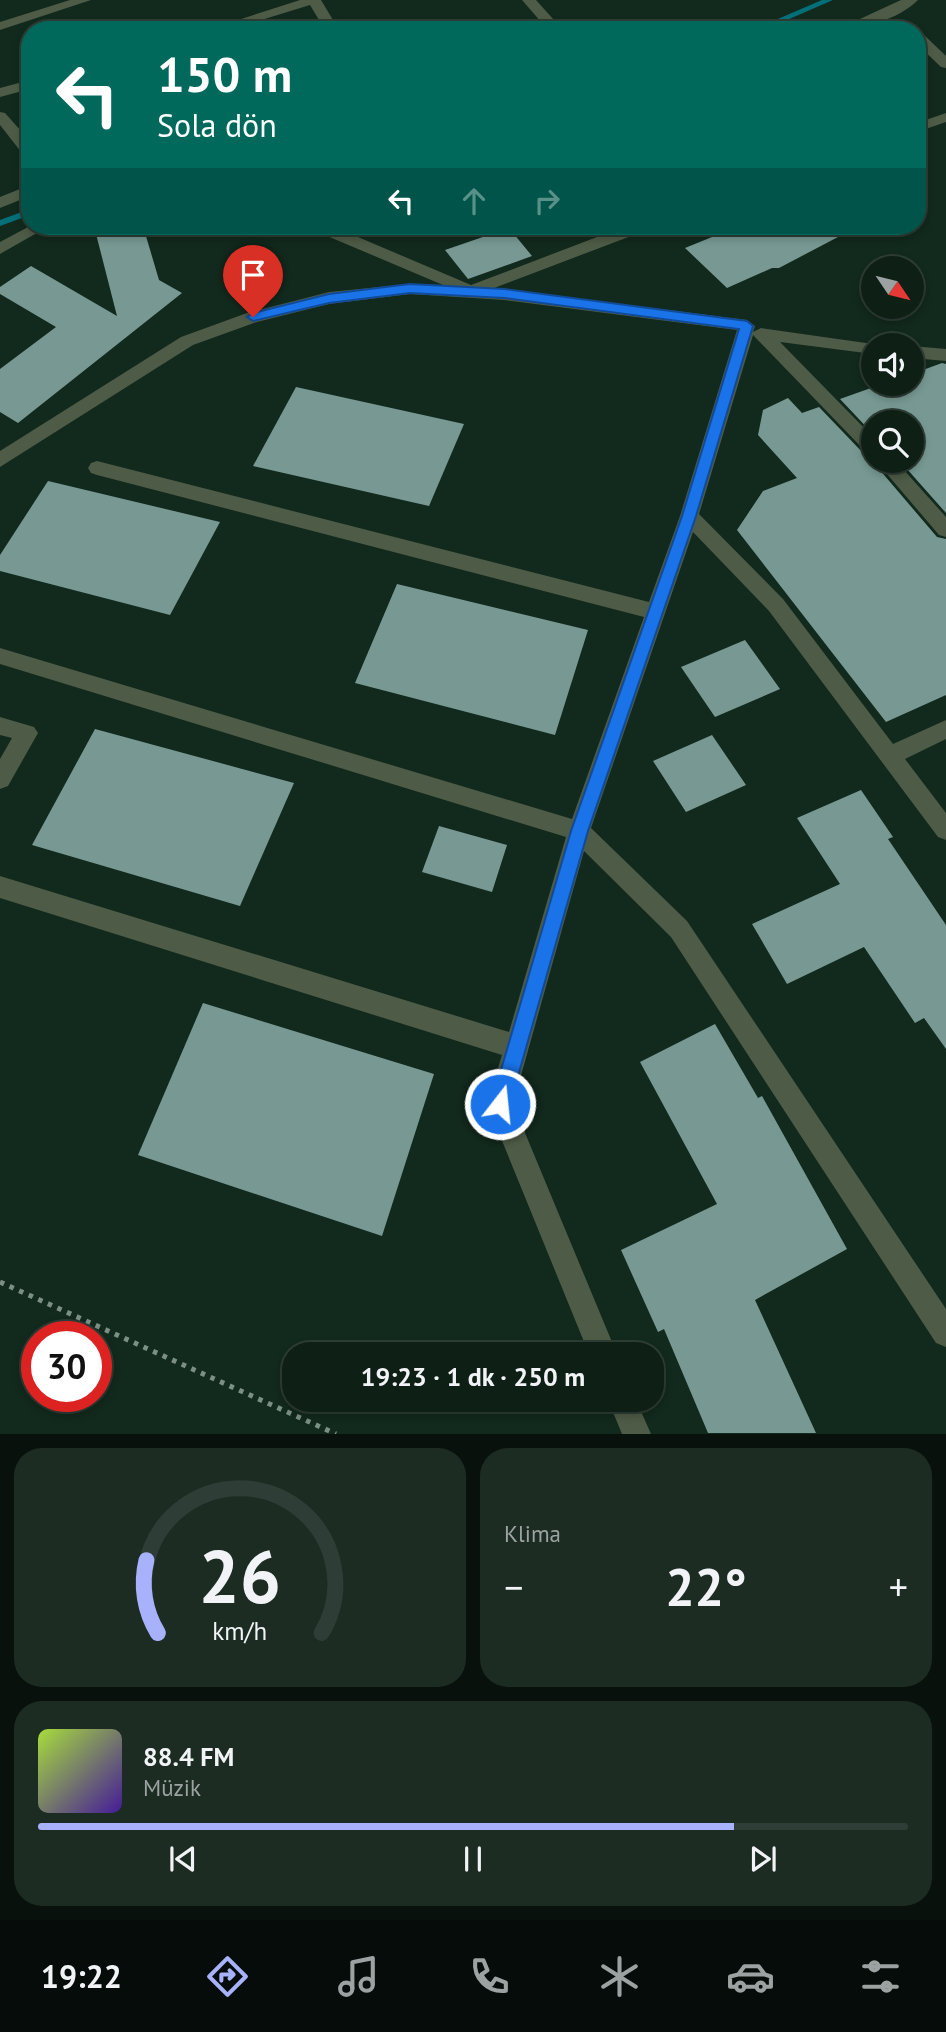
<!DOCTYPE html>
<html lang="tr">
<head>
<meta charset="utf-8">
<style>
  :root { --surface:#0e1f16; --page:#1c2c23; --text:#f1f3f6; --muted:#9ba2a1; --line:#2e3d35; --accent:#a7b1fc }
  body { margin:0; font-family:"PT Sans",sans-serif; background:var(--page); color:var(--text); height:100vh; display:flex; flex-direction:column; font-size:26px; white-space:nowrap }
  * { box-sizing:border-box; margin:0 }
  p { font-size:23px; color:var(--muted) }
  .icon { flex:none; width:38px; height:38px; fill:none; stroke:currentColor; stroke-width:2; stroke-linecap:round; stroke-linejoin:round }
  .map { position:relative; height:1434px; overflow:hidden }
  .side { display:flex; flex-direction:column; gap:14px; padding:14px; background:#08110c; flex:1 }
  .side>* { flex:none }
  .banner { position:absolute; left:21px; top:21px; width:905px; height:214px; border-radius:28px; box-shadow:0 4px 10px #0003,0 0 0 2px var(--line); background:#00695c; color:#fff; overflow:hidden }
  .needle { width:46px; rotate:125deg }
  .fabs { position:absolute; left:861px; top:256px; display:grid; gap:14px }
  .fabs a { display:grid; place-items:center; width:63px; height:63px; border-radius:50%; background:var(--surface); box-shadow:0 4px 10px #0003,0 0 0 2px var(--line); font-size:35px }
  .speed { position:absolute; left:21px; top:1321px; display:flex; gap:14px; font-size:35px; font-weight:700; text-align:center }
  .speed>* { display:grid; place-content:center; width:91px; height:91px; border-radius:50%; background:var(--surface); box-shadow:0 4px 10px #0003,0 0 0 2px var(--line); line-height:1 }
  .speed .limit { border:10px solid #d22; background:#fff; color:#111 }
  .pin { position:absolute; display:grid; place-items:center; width:60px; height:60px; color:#fff; margin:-72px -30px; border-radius:50% 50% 50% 0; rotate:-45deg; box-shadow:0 0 7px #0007 }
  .pin .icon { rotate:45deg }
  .me { position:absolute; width:77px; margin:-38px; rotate:16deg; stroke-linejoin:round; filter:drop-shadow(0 0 5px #0008) }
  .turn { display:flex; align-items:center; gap:24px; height:147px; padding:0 21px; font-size:32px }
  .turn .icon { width:91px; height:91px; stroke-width:2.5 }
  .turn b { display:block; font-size:49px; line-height:60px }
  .lanes { display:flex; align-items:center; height:66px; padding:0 21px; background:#0003; justify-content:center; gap:35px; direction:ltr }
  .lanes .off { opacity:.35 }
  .big { font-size:52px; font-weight:800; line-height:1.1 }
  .side .card { flex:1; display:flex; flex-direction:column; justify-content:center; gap:10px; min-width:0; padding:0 24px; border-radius:28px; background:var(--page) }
  .side .dial { align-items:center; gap:0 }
  .dial svg { height:182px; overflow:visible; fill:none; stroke:var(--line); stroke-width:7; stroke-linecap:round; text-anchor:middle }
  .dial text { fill:var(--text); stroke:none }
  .song { display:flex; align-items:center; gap:21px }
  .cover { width:84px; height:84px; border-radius:10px; background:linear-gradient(135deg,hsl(80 70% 55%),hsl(260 70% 35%)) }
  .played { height:7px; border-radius:4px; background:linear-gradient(90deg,var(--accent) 80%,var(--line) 80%) }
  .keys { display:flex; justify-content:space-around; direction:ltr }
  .heat { display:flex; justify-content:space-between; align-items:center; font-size:38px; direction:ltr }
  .side .tiles { flex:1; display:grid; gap:14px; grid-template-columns:1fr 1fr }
  .card:last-child { grid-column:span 2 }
  .trip { position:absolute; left:282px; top:1342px; width:382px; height:70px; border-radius:28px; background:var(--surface); box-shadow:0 4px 10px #0003,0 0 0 2px var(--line); font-weight:800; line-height:70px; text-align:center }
  .tabs { display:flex; height:112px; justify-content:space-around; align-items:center; background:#060c09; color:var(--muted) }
  .tabs .icon { width:49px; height:49px }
  .tabs .active { color:var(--accent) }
  .tabs b { font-size:32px; color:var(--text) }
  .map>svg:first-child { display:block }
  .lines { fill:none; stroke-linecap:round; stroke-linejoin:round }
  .stream { fill:#036f79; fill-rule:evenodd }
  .building { fill:#789993 }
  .path { stroke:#7c8f85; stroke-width:5; stroke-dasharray:4.5 6; stroke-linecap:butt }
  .minor { fill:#4e5b46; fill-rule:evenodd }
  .route { fill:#1a73e8; stroke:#114b97; stroke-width:2 }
</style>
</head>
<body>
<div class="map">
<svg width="946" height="1434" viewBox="0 0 946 1434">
  <rect width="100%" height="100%" fill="#12291d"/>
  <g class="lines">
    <!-- stream -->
    <g class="stream">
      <polygon points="822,0 833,0 764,30 752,30"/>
      <polygon points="30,209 30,215 0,226 0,220"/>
    </g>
  </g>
  <!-- building -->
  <g class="building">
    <polygon points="94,226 143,226 159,280 182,293 18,423 0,412 0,369 56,327 0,294 0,287 31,266 117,316"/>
    <polygon points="739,226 859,226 779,268 772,268 727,288 685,248"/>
    <polygon points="509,228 532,256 468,279 445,250"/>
    <polygon points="942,363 946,364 946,513 899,460 912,460 912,422 873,422 873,434 840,399 885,383 912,383 912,374"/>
    <polygon points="296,387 464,424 429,506 253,466"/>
    <polygon points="788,398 802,413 819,407 865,455 873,457 873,462 937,537 946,539 946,695 886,722 737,530 763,491 797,478 758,435 763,410"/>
    <polygon points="48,481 220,522 170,615 0,571 0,555"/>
    <polygon points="397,584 588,630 555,735 355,683"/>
    <polygon points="745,640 780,689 715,717 681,667"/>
    <polygon points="95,729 294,783 240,906 32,845"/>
    <polygon points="712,735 746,785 686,812 653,761"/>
    <polygon points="861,790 893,837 888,839 946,925 946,1049 924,1018 915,1023 864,947 787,984 752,924 840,884 797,818"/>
    <polygon points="439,826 507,845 492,892 422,872"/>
    <polygon points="203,1003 434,1074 382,1236 138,1155"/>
    <polygon points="715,1024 758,1098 762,1096 847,1249 755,1300 816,1433 708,1433 664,1329 658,1332 621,1250 717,1204 640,1062"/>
  </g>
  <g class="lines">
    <!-- path -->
    <polyline class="path" points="0,1282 336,1434"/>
    <!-- minor -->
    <g class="minor">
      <polygon points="70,0 91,0 0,30 0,22"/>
      <polygon points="300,0 321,0 339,30 325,30 310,5 229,30 207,30"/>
      <polygon points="522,0 536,0 563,30 548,30"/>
      <path d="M901,0H918C899,19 862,30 836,30Z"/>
      <polygon points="917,32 922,33 946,56 946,68 941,67 917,44"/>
      <polygon points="30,80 30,89 0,97 0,88"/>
      <polygon points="0,112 5,113 30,141 30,159 25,157 0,125"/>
      <polygon points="946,113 946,122 917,132 917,123"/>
      <polygon points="30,185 30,196 0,208 0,197"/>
      <polygon points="30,226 49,226 0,254 0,242"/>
      <polygon points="311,226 332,226 471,285 626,226 649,226 647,230 494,288 747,320 755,326 753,332 761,328 880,345 873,345 873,354 780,342 873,437 873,455 867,453 753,335 699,514 783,599 893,744 946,720 946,739 905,759 946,813 946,840 938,837 769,611 693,532 591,828 687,921 946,1309 946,1347 936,1343 671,937 584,851 513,1104 617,1354 589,1354 487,1104 502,1055 0,898 0,876 509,1032 566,837 0,664 0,648 572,819 644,617 97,475 91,473 88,468 91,463 97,461 649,602 680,516 737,330 504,300 410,294 329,304 257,322 193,345 0,467 0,451 181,337 247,313 329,292 410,284 443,285 313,230"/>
      <polygon points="912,346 946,349 946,361 912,358"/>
      <polygon points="875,460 895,460 946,517 946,537 939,535"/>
      <polygon points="0,717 34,727 38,733 8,786 0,789 0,759 12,738 0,735"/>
      <polygon points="608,1400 636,1400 651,1434 622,1434"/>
    </g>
  </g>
  <!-- route -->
  <polygon class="route" points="410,284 504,289 747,321 753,326 696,516 588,831 510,1104 507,1111 500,1114 494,1111 491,1104 571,831 682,516 739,329 504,298 410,293 329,303 253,321 247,317 253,313 329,294"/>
</svg>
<div class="fabs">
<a><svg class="needle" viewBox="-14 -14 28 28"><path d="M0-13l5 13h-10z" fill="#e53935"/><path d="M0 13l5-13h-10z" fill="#9ba2a1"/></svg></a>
<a><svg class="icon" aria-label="sound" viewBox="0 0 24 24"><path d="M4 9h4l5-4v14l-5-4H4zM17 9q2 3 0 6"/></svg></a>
<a><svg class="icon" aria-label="search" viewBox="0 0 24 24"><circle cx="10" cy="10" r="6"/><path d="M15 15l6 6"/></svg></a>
</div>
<div class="speed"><div class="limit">30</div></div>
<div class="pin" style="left:253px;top:317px;background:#d93025"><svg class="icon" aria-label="arrive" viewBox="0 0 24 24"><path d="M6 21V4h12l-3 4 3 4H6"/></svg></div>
<svg class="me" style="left:500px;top:1104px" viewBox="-20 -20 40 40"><circle r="17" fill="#1a73e8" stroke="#fff" stroke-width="3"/><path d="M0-11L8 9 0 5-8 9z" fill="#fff"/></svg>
<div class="trip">19:23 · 1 dk · 250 m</div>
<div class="banner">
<div class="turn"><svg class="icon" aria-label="left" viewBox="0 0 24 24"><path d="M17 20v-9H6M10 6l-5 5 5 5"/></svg><div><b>150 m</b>Sola dön</div></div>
<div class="lanes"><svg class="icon" aria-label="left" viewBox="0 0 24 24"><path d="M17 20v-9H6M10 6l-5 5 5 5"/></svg><svg class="icon off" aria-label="ahead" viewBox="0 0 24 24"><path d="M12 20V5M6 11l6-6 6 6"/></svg><svg class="icon off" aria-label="right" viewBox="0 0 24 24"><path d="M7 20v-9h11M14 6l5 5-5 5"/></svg></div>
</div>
</div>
<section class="side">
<div class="tiles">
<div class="card dial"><svg viewBox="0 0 100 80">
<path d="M14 69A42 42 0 1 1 86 69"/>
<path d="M14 69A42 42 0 0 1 9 37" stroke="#a7b1fc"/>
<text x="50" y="56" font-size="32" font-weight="700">26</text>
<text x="50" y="72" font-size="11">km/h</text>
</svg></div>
<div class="card"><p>Klima</p>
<div class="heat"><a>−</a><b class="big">22°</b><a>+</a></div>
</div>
<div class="card">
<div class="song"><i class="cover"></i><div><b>88.4 FM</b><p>Müzik</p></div></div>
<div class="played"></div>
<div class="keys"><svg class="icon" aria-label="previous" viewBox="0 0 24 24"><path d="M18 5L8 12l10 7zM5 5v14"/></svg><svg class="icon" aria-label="pause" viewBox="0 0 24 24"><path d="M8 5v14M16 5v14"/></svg><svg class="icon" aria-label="next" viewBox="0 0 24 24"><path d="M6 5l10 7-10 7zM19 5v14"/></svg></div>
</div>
</div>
</section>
<nav class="tabs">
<b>19:22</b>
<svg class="icon active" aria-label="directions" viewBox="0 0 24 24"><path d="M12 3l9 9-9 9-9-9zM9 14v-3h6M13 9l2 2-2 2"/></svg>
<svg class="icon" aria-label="music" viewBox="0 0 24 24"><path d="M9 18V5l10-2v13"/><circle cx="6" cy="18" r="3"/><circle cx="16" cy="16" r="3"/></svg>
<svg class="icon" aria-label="phone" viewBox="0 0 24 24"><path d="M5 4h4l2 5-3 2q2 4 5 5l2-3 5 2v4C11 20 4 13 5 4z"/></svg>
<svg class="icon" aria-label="climate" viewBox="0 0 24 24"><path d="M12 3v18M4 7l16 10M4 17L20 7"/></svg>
<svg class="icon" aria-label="car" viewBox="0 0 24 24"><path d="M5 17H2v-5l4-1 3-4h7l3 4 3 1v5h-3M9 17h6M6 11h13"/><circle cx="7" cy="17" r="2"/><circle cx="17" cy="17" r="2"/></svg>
<svg class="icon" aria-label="filters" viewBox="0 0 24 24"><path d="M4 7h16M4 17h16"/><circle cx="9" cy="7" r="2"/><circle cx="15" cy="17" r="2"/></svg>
</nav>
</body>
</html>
